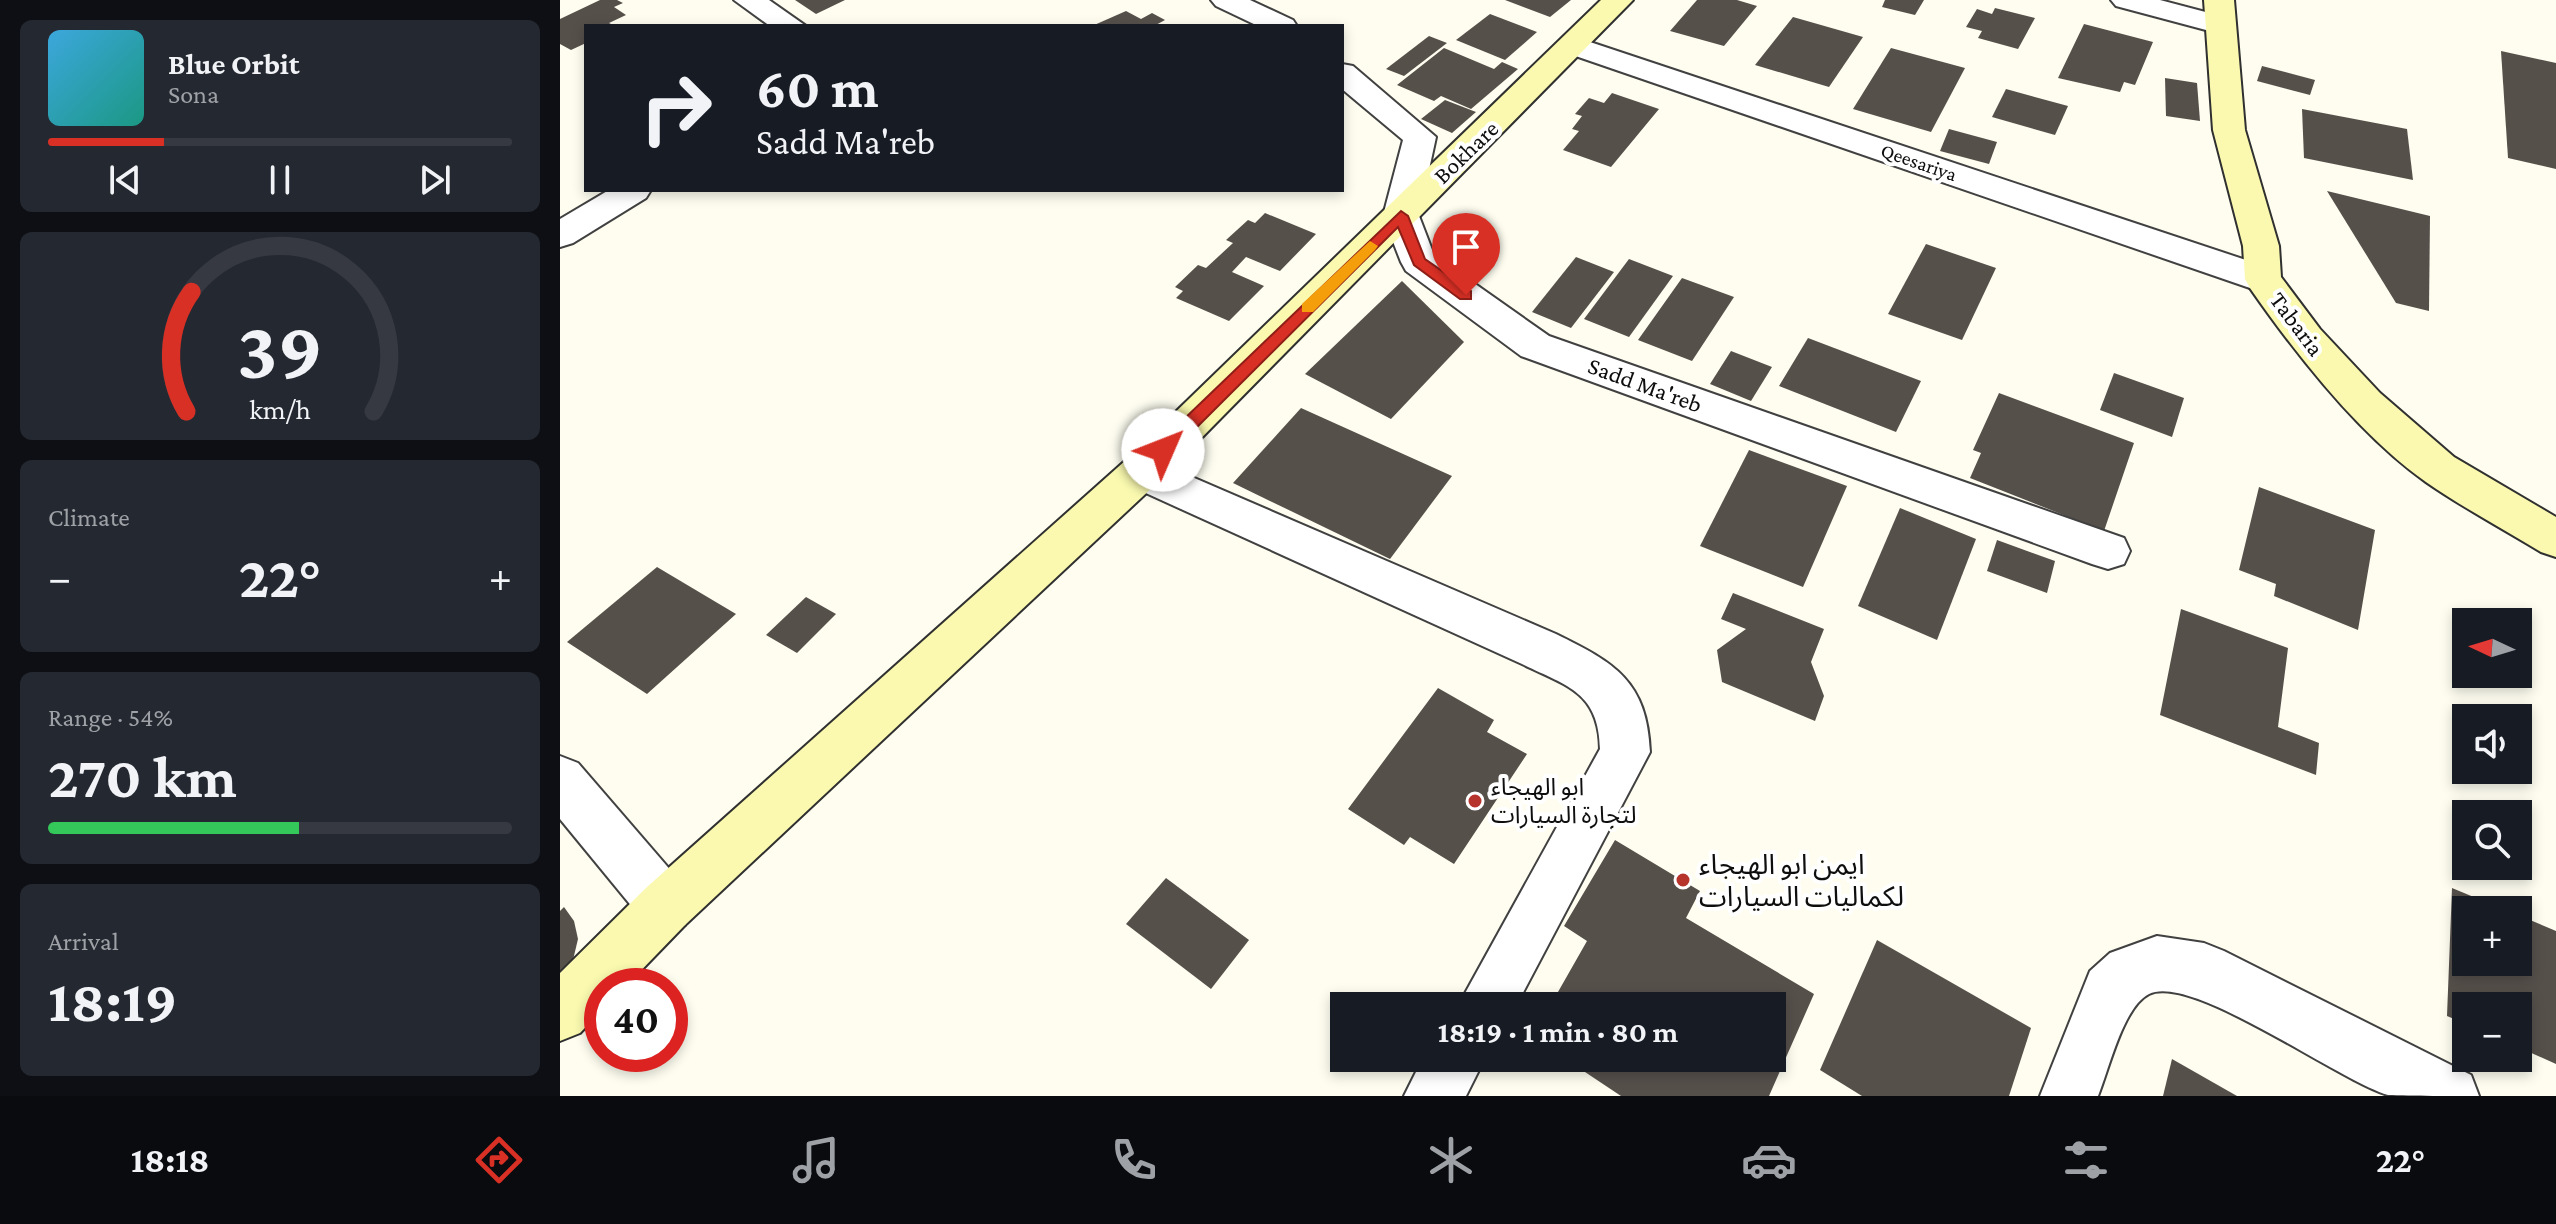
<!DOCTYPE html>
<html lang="en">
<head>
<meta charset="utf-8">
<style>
  :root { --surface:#171b24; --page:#242831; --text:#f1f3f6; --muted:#9ea1a6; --line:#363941; --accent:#d93025 }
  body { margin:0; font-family:"Crimson Pro","Noto Sans Arabic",serif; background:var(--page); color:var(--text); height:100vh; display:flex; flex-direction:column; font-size:30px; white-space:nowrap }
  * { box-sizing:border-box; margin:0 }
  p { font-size:26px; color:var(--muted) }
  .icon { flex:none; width:44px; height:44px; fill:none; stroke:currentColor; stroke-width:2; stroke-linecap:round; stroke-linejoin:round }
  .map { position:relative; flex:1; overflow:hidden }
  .sheet { display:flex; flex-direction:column; gap:20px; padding:20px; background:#0d0f14; width:560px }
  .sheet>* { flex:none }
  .top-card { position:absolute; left:24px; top:24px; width:760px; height:168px; border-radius:0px; box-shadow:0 4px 12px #0003; background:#171b24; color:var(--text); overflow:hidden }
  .needle { width:52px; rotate:274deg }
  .fabs { position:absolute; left:1892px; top:608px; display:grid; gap:16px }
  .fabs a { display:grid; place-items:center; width:80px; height:80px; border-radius:0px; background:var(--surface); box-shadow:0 4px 12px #0003; font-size:40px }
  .speed { position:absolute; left:24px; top:968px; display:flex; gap:16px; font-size:40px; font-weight:700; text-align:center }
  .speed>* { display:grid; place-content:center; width:104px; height:104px; border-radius:50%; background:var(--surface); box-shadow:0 4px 12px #0003; line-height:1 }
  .speed .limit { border:12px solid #d22; background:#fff; color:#111 }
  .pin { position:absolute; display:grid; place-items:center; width:68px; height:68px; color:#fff; margin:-82px -34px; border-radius:50% 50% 50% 0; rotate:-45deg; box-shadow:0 0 8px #0007 }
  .pin .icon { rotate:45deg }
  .me { position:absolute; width:88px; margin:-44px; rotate:46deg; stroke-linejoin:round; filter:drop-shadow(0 0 6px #0008) }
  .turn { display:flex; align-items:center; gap:28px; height:168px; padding:0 40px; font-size:36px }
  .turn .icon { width:104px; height:104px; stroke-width:2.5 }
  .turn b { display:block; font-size:56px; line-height:68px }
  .big { font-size:60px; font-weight:700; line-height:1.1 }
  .sheet .card { flex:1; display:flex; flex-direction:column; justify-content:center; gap:12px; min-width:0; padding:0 28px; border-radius:12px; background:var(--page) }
  .sheet .dial { align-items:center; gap:0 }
  .dial svg { height:208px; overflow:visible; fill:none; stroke:var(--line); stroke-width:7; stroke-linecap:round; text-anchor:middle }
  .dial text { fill:var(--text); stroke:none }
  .song { display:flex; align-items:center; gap:24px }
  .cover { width:96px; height:96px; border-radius:12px; background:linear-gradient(135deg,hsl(200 70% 55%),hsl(170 70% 35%)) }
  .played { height:8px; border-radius:4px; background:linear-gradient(90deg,var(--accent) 25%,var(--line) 25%) }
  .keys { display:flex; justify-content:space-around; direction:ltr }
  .heat { display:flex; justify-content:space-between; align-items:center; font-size:44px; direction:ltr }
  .charge { height:12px; border-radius:6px; background:linear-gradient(90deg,#34c759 54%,var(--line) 0) }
  .trip { position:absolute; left:770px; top:992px; width:456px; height:80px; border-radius:0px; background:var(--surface); box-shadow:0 4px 12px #0003; font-weight:700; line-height:80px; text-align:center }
  .tab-bar { display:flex; height:128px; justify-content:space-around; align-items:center; background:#090b0e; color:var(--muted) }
  .tab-bar .icon { width:56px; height:56px }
  .tab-bar .on { color:var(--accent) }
  .tab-bar b { font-size:36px; color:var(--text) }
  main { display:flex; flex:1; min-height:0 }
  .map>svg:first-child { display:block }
  .building { fill:#56504b }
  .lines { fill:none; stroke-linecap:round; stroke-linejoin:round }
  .street-casing { stroke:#414141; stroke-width:4 }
  .secondary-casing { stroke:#303030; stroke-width:4 }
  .street { fill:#fff; fill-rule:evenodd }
  .secondary { fill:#faf9af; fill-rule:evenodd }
  .route { fill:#d93025; stroke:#8d1f18; stroke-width:2 }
  .slow { fill:#f59e0b }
  .poi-dot { fill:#b7342d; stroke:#fff; stroke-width:3 }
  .labels { text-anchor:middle; stroke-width:8; stroke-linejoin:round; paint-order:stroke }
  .far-street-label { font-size:20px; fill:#0e0e0e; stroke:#fff }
  .street-label { font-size:24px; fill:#0e0e0e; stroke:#fff }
  .poi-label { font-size:24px; fill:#0e0e0e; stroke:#fff; text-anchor:start }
  .near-poi-label { font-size:28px; fill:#0e0e0e; stroke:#fff; text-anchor:start }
</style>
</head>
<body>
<main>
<section class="sheet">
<div class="card">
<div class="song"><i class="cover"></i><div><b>Blue Orbit</b><p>Sona</p></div></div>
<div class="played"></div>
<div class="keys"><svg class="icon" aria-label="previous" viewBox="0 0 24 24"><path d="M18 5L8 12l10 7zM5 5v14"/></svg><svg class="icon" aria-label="pause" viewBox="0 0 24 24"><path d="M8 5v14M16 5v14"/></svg><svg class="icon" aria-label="next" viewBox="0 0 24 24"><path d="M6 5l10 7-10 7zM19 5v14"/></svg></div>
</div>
<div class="card dial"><svg viewBox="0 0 100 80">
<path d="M14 69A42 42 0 1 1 86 69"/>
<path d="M14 69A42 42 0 0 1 16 23" stroke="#d93025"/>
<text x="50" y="56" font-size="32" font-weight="700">39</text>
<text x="50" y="72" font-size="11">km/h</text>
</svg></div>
<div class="card"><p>Climate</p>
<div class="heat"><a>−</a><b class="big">22°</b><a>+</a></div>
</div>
<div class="card"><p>Range · 54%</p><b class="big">270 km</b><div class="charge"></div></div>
<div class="card"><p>Arrival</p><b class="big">18:19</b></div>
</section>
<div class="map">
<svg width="1996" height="1096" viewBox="0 0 1996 1096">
  <rect width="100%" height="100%" fill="#fefdf0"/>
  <!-- building -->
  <g class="building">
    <polygon points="40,0 57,0 63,3 54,7 66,15 49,23 55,26 26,26 26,43 11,50 0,44 0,19"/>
    <polygon points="235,0 285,0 256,14"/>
    <polygon points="945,0 1011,0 990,17"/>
    <polygon points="1137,0 1177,0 1197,6 1164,46 1110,31"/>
    <polygon points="1325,0 1364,0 1355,15 1322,7"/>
    <polygon points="1435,8 1475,18 1458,49 1418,38 1422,31 1406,27 1417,9 1432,14"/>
    <polygon points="566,11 581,19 592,13 605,20 594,26 532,26"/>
    <polygon points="930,14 977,32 945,60 896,40"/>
    <polygon points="1233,17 1303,37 1269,87 1195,65"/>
    <polygon points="1524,24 1593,42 1575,85 1564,82 1560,92 1498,78"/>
    <polygon points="869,36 887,43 844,76 826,69"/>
    <polygon points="884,48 934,69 942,62 958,69 911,109 881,96 874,101 837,85"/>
    <polygon points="1331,48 1405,68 1371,132 1293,109"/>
    <polygon points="1941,51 1996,63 1996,169 1948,158"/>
    <polygon points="1702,66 1755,80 1750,95 1697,81"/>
    <polygon points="1605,78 1637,83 1640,121 1606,116"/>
    <polygon points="1446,89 1508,106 1495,135 1432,117"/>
    <polygon points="1052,93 1099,109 1051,167 1003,150 1019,131 1012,129 1022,116 1015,114 1029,98 1044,103"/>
    <polygon points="885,100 916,112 892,133 861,119"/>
    <polygon points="1742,109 1847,129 1853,180 1744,158"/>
    <polygon points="1389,129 1437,142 1429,164 1380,151"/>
    <polygon points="1767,191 1870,216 1869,311 1836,303"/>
    <polygon points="705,213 756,234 720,271 686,257 672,272 704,286 669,321 616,298 623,291 615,287 638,265 646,268 673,243 666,240 688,220 695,223"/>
    <polygon points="1366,244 1436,268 1402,340 1328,314"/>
    <polygon points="1016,257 1054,272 1011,328 972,312"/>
    <polygon points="1069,259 1113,276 1069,337 1024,319"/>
    <polygon points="1122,278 1174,297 1132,361 1078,340"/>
    <polygon points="842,281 904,342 831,419 745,374"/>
    <polygon points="1248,338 1361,381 1336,432 1219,386"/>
    <polygon points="1171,351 1212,367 1191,401 1150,384"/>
    <polygon points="1554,373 1624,398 1612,437 1540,410"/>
    <polygon points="1439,393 1574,443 1544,531 1410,478 1421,453 1413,450"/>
    <polygon points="741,408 892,476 830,559 673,483"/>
    <polygon points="1189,450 1287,486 1243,587 1140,546"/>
    <polygon points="1699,487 1815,530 1798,630 1714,596 1716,584 1679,570"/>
    <polygon points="1340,508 1416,539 1377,640 1298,606"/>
    <polygon points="1437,540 1495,561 1487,593 1427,571"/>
    <polygon points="97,567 176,614 87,694 7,642"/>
    <polygon points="1173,593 1264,629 1251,662 1264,696 1255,721 1162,682 1157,650 1186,629 1161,619"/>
    <polygon points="246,597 276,614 237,653 206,635"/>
    <polygon points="1621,609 1728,648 1718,727 1759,743 1756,775 1600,715"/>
    <polygon points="878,688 934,720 927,732 967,754 894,864 850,837 844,845 788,809"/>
    <polygon points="1055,840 1140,891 1126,918 1254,994 1209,1096 1061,1096 1004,1058 1212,1058 1212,1006 990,1006 1027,941 1004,926"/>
    <polygon points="606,878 689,940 651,989 566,924"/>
    <polygon points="1892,888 1945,910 1906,910 1906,962 1958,962 1958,915 1996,931 1996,1064 1958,1047 1958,1006 1906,1006 1906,1024 1887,1016"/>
    <polygon points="4,907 14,921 18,939 13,960 0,985 0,911"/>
    <polygon points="1317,940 1471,1028 1449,1096 1302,1096 1260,1070"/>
    <polygon points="1612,1059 1677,1096 1603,1096"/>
  </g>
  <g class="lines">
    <defs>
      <g id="street">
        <polygon points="174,0 209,0 246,26 210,26"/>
        <polygon points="651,0 690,0 733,20 737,26 698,26 656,6"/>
        <polygon points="1551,0 1600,0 1672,19 1676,25 1672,31 1661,34 1556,6"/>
        <polygon points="1015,37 1716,270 1721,279 1716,288 1703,292 1690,288 1004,52 1000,46 1004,40"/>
        <polygon points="782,64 793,66 876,137 859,216 874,255 989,336 1564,538 1570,551 1564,564 1548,569 1532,564 961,356 846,271 841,262 823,216 843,140 782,89"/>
        <polygon points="49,190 91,190 86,198 13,243 0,247 0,219"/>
        <path d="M581,455L996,634C1055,663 1087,681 1090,752L956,1006H898L1040,749C1039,692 1007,686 962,664L566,484L560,472L566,460Z"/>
        <polygon points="0,756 18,763 125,887 133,906 125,925 106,933 87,925 0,819"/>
        <path d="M1597,936L1644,943L1664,951L1911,1075L1919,1096C1895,1096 1850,1096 1828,1095C1779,1081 1632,973 1589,994C1563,1007 1549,1069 1538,1096H1480L1530,971L1550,953Z"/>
        <polygon points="863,1058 925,1058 906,1096 844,1096"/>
      </g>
      <g id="secondary">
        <polygon points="1041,0 1073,0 596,484 125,925 66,986 42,986 42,1010 20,1033 0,1041 0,973 87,887 566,460"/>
        <path d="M1644,0H1674L1685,130L1719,246L1721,277L1760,329L1820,393L1894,457L1996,517V557L1981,552C1943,529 1902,507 1866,482C1799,435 1736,354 1690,288L1685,279L1683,246L1653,130Z"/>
      </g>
    </defs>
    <!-- street casing -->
    <use href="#street" class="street-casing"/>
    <!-- secondary casing -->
    <use href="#secondary" class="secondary-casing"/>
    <!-- street -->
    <use href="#street" class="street"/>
    <!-- secondary -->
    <use href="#secondary" class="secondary"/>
  </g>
  <!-- route -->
  <polygon class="route" points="841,211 848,216 865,259 911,291 911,299 900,299 854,265 838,227 609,455 597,455 597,445"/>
  <!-- slow -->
  <polygon class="slow" points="810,241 818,246 815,250 753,312 742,312 742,304"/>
  <!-- markers -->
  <g class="poi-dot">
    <circle cx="915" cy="801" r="8"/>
    <circle cx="1123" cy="880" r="8"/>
  </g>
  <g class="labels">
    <!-- far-street labels -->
    <g class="far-street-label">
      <text transform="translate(1359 162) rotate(19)" y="7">Qeesariya</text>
    </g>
    <!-- street labels -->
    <g class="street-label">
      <text transform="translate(906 152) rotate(-44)" y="8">Bokhare</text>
      <text transform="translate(1737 324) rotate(53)" y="8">Tabaria</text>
      <text transform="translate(1085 385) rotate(20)" y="8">Sadd Ma'reb</text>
    </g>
    <!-- poi labels -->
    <g class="poi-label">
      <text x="931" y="795">ابو الهيجاء<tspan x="931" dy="28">لتجارة السيارات</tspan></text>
    </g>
    <!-- near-poi labels -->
    <g class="near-poi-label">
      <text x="1139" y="874">ايمن ابو الهيجاء<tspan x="1139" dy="32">لكماليات السيارات</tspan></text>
    </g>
  </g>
</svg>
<div class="fabs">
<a><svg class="needle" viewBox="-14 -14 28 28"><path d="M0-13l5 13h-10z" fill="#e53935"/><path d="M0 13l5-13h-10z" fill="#9ea1a6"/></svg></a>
<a><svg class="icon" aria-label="sound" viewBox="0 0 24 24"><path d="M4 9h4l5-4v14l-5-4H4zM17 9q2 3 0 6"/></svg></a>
<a><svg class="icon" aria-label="search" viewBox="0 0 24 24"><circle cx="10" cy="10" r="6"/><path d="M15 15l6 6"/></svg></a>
<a>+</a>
<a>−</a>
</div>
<div class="speed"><div class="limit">40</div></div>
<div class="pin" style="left:906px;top:295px;background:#d93025"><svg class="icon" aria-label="arrive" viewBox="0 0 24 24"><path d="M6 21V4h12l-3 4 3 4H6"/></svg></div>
<svg class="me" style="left:603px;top:450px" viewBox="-20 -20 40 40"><circle r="19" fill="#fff"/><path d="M0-13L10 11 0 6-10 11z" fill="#d93025"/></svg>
<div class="trip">18:19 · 1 min · 80 m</div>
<div class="top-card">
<div class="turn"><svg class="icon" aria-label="right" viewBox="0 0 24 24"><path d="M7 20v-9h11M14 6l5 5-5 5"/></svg><div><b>60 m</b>Sadd Ma'reb</div></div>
</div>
</div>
</main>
<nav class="tab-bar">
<b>18:18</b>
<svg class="icon on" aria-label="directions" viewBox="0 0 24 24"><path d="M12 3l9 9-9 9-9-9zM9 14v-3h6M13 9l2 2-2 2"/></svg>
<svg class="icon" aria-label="music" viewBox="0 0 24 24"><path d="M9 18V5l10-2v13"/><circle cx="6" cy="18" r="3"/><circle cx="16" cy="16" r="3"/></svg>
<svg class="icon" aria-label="phone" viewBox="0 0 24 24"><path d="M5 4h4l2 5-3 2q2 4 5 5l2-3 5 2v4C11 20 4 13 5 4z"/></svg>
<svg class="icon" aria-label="climate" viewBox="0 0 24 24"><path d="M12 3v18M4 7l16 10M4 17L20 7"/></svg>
<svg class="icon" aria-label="car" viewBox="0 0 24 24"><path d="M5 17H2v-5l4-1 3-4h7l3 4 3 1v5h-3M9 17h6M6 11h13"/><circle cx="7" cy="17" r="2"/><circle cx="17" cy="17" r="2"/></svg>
<svg class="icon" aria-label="filters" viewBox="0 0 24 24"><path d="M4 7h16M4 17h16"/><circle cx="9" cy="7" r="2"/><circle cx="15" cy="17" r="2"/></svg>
<b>22°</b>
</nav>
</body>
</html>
